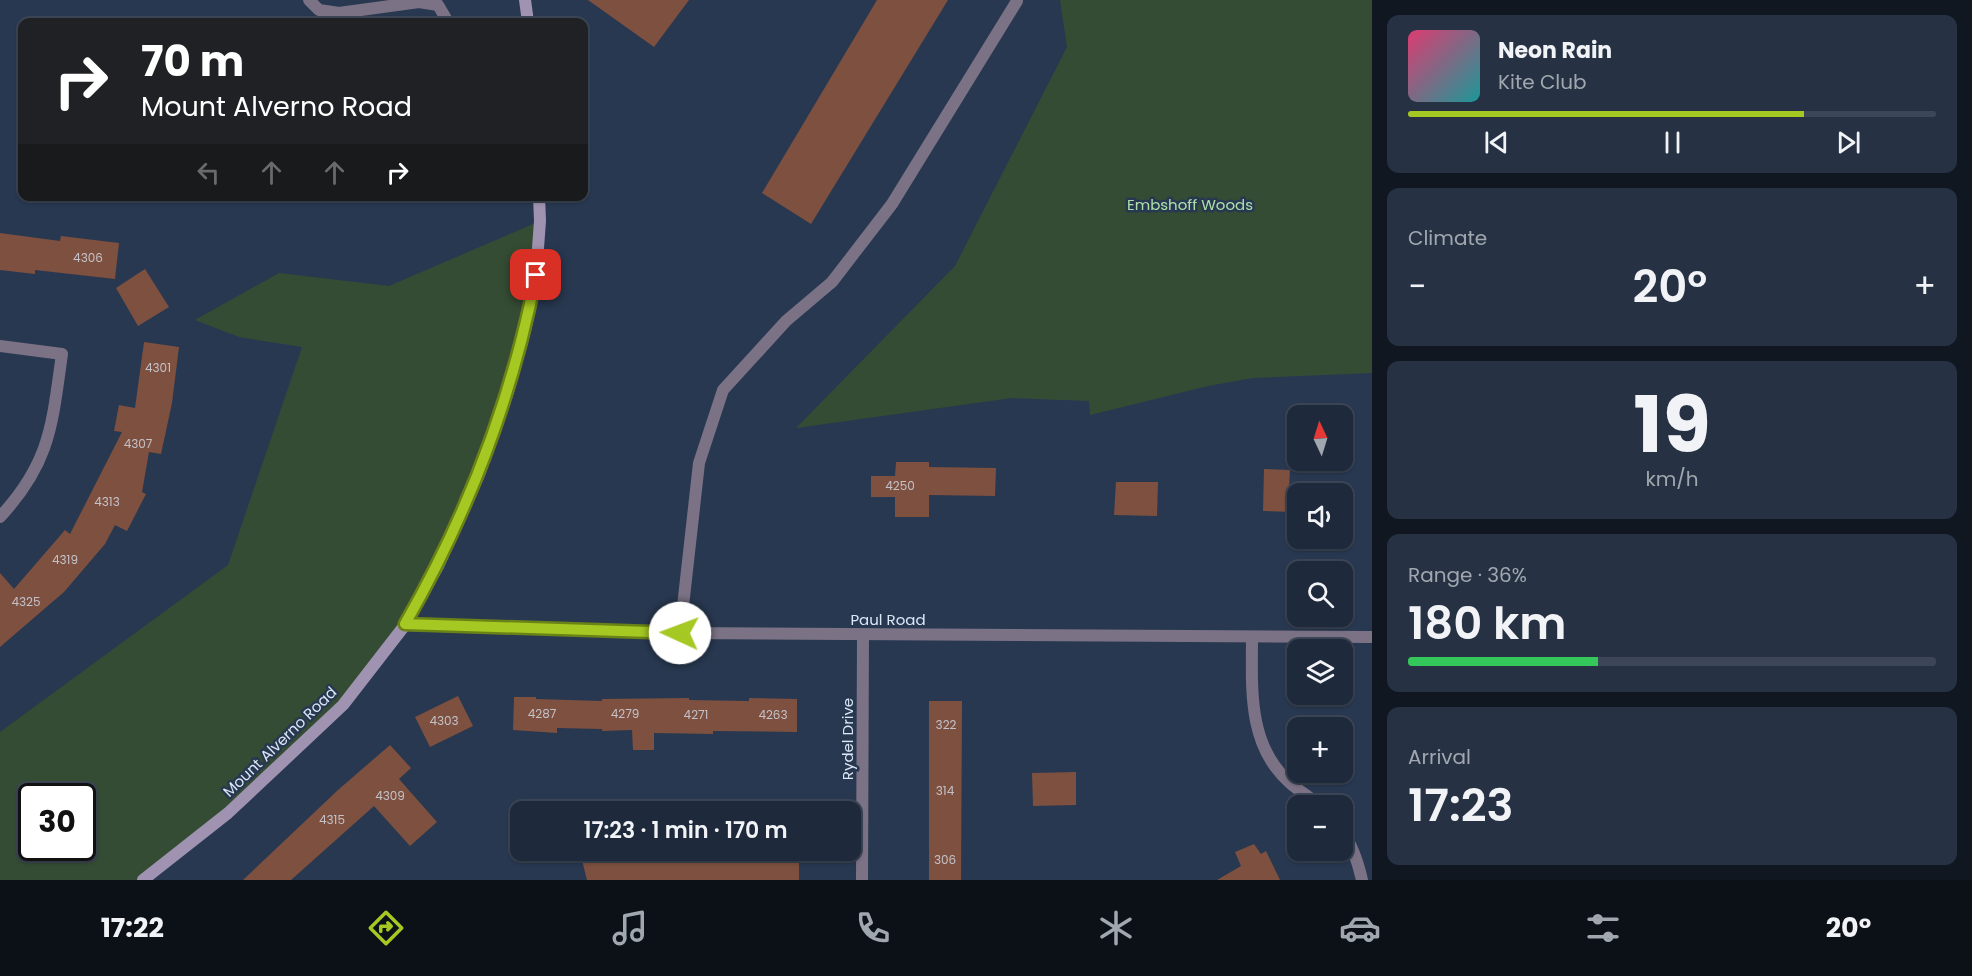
<!DOCTYPE html>
<html lang="en">
<head>
<meta charset="utf-8">
<style>
  :root { --surface:#1e2a3c; --page:#263243; --text:#f1f3f6; --muted:#a1a7af; --line:#3c4656; --accent:#a5c822 }
  body { margin:0; font-family:Poppins,sans-serif; background:var(--page); color:var(--text); height:100vh; display:flex; flex-direction:column; font-size:22px; white-space:nowrap }
  * { box-sizing:border-box; margin:0 }
  p { font-size:20px; color:var(--muted) }
  .icon { flex:none; width:33px; height:33px; fill:none; stroke:currentColor; stroke-width:2; stroke-linecap:round; stroke-linejoin:round }
  .map { position:relative; flex:1; overflow:hidden }
  .sheet { display:flex; flex-direction:column; gap:15px; padding:15px; background:#101721; width:600px }
  .sheet>* { flex:none }
  .banner { position:absolute; left:18px; top:18px; width:570px; height:183px; border-radius:12px; box-shadow:0 2px 4px #0004,0 0 0 2px var(--line); background:#202124; color:#fff; overflow:hidden }
  .needle { width:39px; rotate:356deg }
  .fabs { position:absolute; left:1287px; top:405px; display:grid; gap:12px }
  .fabs a { display:grid; place-items:center; width:66px; height:66px; border-radius:12px; background:var(--surface); box-shadow:0 2px 4px #0004,0 0 0 2px var(--line); font-size:30px }
  .speed { position:absolute; left:18px; top:783px; display:flex; gap:12px; font-size:30px; font-weight:700; text-align:center }
  .speed>* { display:grid; place-content:center; width:78px; height:78px; border-radius:50%; background:var(--surface); box-shadow:0 2px 4px #0004,0 0 0 2px var(--line); line-height:1 }
  .speed .limit { border:3px solid #111; border-radius:9px; background:#fff; color:#111 }
  .pin { position:absolute; display:grid; place-items:center; width:51px; height:51px; color:#fff; margin:-26px; border-radius:12px; box-shadow:0 3px 9px #0006 }
  .me { position:absolute; width:66px; margin:-33px; rotate:272deg; stroke-linejoin:round; filter:drop-shadow(0 0 4px #0008) }
  .turn { display:flex; align-items:center; gap:21px; height:126px; padding:0 24px; font-size:27px }
  .turn .icon { width:78px; height:78px; stroke-width:2.5 }
  .turn b { display:block; font-size:42px; line-height:51px }
  .lanes { display:flex; align-items:center; height:57px; padding:0 24px; background:#0003; justify-content:center; gap:30px; direction:ltr }
  .lanes .off { opacity:.35 }
  .big { font-size:45px; font-weight:600; line-height:1.1 }
  .sheet .tile { flex:1; display:flex; flex-direction:column; justify-content:center; gap:9px; min-width:0; padding:0 21px; border-radius:12px; background:var(--page) }
  .sheet .dial { align-items:center; gap:0 }
  .dial b { font-size:78px; line-height:1 }
  .song { display:flex; align-items:center; gap:18px }
  .cover { width:72px; height:72px; border-radius:9px; background:linear-gradient(135deg,hsl(340 70% 55%),hsl(180 70% 35%)) }
  .played { height:6px; border-radius:3px; background:linear-gradient(90deg,var(--accent) 75%,var(--line) 75%) }
  .keys { display:flex; justify-content:space-around; direction:ltr }
  .heat { display:flex; justify-content:space-between; align-items:center; font-size:33px; direction:ltr }
  .charge { height:9px; border-radius:4px; background:linear-gradient(90deg,#34c759 36%,var(--line) 0) }
  .trip { position:absolute; left:510px; top:801px; width:351px; height:60px; border-radius:12px; background:var(--surface); box-shadow:0 2px 4px #0004,0 0 0 2px var(--line); font-weight:600; line-height:60px; text-align:center }
  .tabs { display:flex; height:96px; justify-content:space-around; align-items:center; background:#0c1118; color:var(--muted) }
  .tabs .icon { width:42px; height:42px }
  .tabs .on { color:var(--accent) }
  .tabs b { font-size:27px; color:var(--text) }
  main { display:flex; flex:1; min-height:0 }
  .map>svg:first-child { display:block }
  .green { fill:#354c34; fill-rule:evenodd }
  .building { fill:#7d503f }
  .lines { fill:none; stroke-linecap:round; stroke-linejoin:round }
  .lane { stroke:#7b7285; stroke-width:12 }
  .street { stroke:#7b7285; stroke-width:12 }
  .secondary { stroke:#a093b1; stroke-width:12 }
  .route-casing { stroke:#6b8216; stroke-width:15 }
  .route { stroke:#a5c822; stroke-width:10 }
  .labels { text-anchor:middle; stroke-width:5; stroke-linejoin:round; paint-order:stroke }
  .number-label { font-size:12px; fill:#c4c1c8 }
  .park-label { font-size:15px; fill:#abe1a7; stroke:#283850 }
  .street-label { font-size:15px; fill:#dce7f6; stroke:#283850 }
</style>
</head>
<body>
<main>
<div class="map">
<svg width="1372" height="880" viewBox="0 0 1372 880">
  <rect width="100%" height="100%" fill="#283850"/>
  <!-- green -->
  <g class="green">
    <polygon points="1060,0 1372,0 1372,373 1253,378 1208,386 1090,415 1089,401 1012,398 796,428 955,266 1067,47"/>
    <path d="M540,221L536,275L480,472L405,625L343,705L143,880H0V732L228,565L302,347L239,337L195,320L279,273L389,286ZM32,796H82V848H32Z"/>
  </g>
  <!-- building -->
  <g class="building">
    <polygon points="588,0 689,0 654,47"/>
    <polygon points="877,0 948,0 811,224 762,193"/>
    <polygon points="0,233 60,241 61,236 119,243 115,279 35,270 35,274 0,270"/>
    <polygon points="145,269 169,307 138,326 116,288"/>
    <polygon points="144,342 179,347 172,403 161,454 149,452 142,492 146,494 127,531 115,525 105,544 64,592 0,647 0,573 14,589 65,530 70,534 122,432 114,431 119,405 135,408"/>
    <polygon points="896,462 929,462 929,467 996,468 995,496 929,495 929,517 895,517 895,497 871,497 871,476 895,476"/>
    <polygon points="1264,469 1290,470 1289,488 1298,489 1298,512 1263,511"/>
    <polygon points="1116,482 1158,482 1157,516 1114,515"/>
    <polygon points="458,696 473,726 430,747 415,717"/>
    <polygon points="514,697 536,697 536,699 602,701 602,699 689,698 689,700 749,701 749,698 797,699 797,732 713,731 713,734 654,733 654,750 633,750 632,730 602,731 602,729 557,728 557,733 513,730"/>
    <polygon points="929,701 962,701 961,880 929,880"/>
    <polygon points="390,745 411,768 399,779 437,822 410,846 374,806 291,880 243,880 338,790"/>
    <polygon points="1076,772 1076,805 1033,806 1032,773"/>
    <polygon points="1254,844 1261,854 1266,851 1280,880 1217,880 1241,866 1235,852"/>
    <polygon points="631,855 656,855 656,857 799,858 799,880 587,880 582,860 631,860"/>
  </g>
  <g class="lines">
    <!-- lane -->
    <g class="lane">
      <polyline points="309,0 319,10 339,13 419,2 438,5 448,22"/>
      <polyline points="680,633 699,463 723,390 786,321 832,282 892,204 1017,1"/>
    </g>
    <!-- street -->
    <g class="street">
      <path d="M0,346L62,354C52,424 51,462 0,517"/>
      <polyline points="405,625 680,633 1372,637"/>
      <path d="M1252,637C1252,688 1247,745 1290,783C1299,791 1310,797 1320,806"/>
      <path d="M1342,831C1353,846 1358,862 1362,880"/>
      <polyline points="862,880 863,635"/>
    </g>
    <!-- secondary -->
    <g class="secondary">
      <polyline points="525,0 528,22"/>
      <polyline points="143,880 228,813 343,705 405,625 438,566 480,472 508,392 525,331 536,275 540,221 539,196"/>
    </g>
  </g>
  <g class="lines">
    <defs>
      <path id="route" d="M536,275C512,400 468,514 405,624L680,633"/>
    </defs>
    <!-- route casing -->
    <use href="#route" class="route-casing"/>
    <!-- route -->
    <use href="#route" class="route"/>
  </g>
  <g class="labels">
    <!-- number labels -->
    <g class="number-label">
      <text x="88" y="262">4306</text>
      <text x="158" y="372">4301</text>
      <text x="138" y="448">4307</text>
      <text x="900" y="490">4250</text>
      <text x="107" y="506">4313</text>
      <text x="65" y="564">4319</text>
      <text x="26" y="606">4325</text>
      <text x="542" y="718">4287</text>
      <text x="625" y="718">4279</text>
      <text x="696" y="719">4271</text>
      <text x="773" y="719">4263</text>
      <text x="444" y="725">4303</text>
      <text x="946" y="729">322</text>
      <text x="945" y="795">314</text>
      <text x="390" y="800">4309</text>
      <text x="332" y="824">4315</text>
      <text x="945" y="864">306</text>
    </g>
    <!-- park labels -->
    <g class="park-label">
      <text x="1190" y="210">Embshoff Woods</text>
    </g>
    <!-- street labels -->
    <g class="street-label">
      <text x="888" y="625">Paul Road</text>
      <text transform="translate(848 739) rotate(-90)" y="5">Rydel Drive</text>
      <text transform="translate(280 742) rotate(-44)" y="5">Mount Alverno Road</text>
    </g>
  </g>
</svg>
<div class="fabs">
<a><svg class="needle" viewBox="-14 -14 28 28"><path d="M0-13l5 13h-10z" fill="#e53935"/><path d="M0 13l5-13h-10z" fill="#a1a7af"/></svg></a>
<a><svg class="icon" aria-label="sound" viewBox="0 0 24 24"><path d="M4 9h4l5-4v14l-5-4H4zM17 9q2 3 0 6"/></svg></a>
<a><svg class="icon" aria-label="search" viewBox="0 0 24 24"><circle cx="10" cy="10" r="6"/><path d="M15 15l6 6"/></svg></a>
<a><svg class="icon" aria-label="layers" viewBox="0 0 24 24"><path d="M12 4l9 5-9 5-9-5zM3 14l9 5 9-5"/></svg></a>
<a>+</a>
<a>−</a>
</div>
<div class="speed"><div class="limit">30</div></div>
<div class="pin" style="left:536px;top:275px;background:#d93025"><svg class="icon" aria-label="arrive" viewBox="0 0 24 24"><path d="M6 21V4h12l-3 4 3 4H6"/></svg></div>
<svg class="me" style="left:680px;top:633px" viewBox="-20 -20 40 40"><circle r="19" fill="#fff"/><path d="M0-13L10 11 0 6-10 11z" fill="#a5c822"/></svg>
<div class="trip">17:23 · 1 min · 170 m</div>
<div class="banner">
<div class="turn"><svg class="icon" aria-label="right" viewBox="0 0 24 24"><path d="M7 20v-9h11M14 6l5 5-5 5"/></svg><div><b>70 m</b>Mount Alverno Road</div></div>
<div class="lanes"><svg class="icon off" aria-label="left" viewBox="0 0 24 24"><path d="M17 20v-9H6M10 6l-5 5 5 5"/></svg><svg class="icon off" aria-label="ahead" viewBox="0 0 24 24"><path d="M12 20V5M6 11l6-6 6 6"/></svg><svg class="icon off" aria-label="ahead" viewBox="0 0 24 24"><path d="M12 20V5M6 11l6-6 6 6"/></svg><svg class="icon" aria-label="right" viewBox="0 0 24 24"><path d="M7 20v-9h11M14 6l5 5-5 5"/></svg></div>
</div>
</div>
<section class="sheet">
<div class="tile">
<div class="song"><i class="cover"></i><div><b>Neon Rain</b><p>Kite Club</p></div></div>
<div class="played"></div>
<div class="keys"><svg class="icon" aria-label="previous" viewBox="0 0 24 24"><path d="M18 5L8 12l10 7zM5 5v14"/></svg><svg class="icon" aria-label="pause" viewBox="0 0 24 24"><path d="M8 5v14M16 5v14"/></svg><svg class="icon" aria-label="next" viewBox="0 0 24 24"><path d="M6 5l10 7-10 7zM19 5v14"/></svg></div>
</div>
<div class="tile"><p>Climate</p>
<div class="heat"><a>−</a><b class="big">20°</b><a>+</a></div>
</div>
<div class="tile dial"><b>19</b><p>km/h</p></div>
<div class="tile"><p>Range · 36%</p><b class="big">180 km</b><div class="charge"></div></div>
<div class="tile"><p>Arrival</p><b class="big">17:23</b></div>
</section>
</main>
<nav class="tabs">
<b>17:22</b>
<svg class="icon on" aria-label="directions" viewBox="0 0 24 24"><path d="M12 3l9 9-9 9-9-9zM9 14v-3h6M13 9l2 2-2 2"/></svg>
<svg class="icon" aria-label="music" viewBox="0 0 24 24"><path d="M9 18V5l10-2v13"/><circle cx="6" cy="18" r="3"/><circle cx="16" cy="16" r="3"/></svg>
<svg class="icon" aria-label="phone" viewBox="0 0 24 24"><path d="M5 4h4l2 5-3 2q2 4 5 5l2-3 5 2v4C11 20 4 13 5 4z"/></svg>
<svg class="icon" aria-label="climate" viewBox="0 0 24 24"><path d="M12 3v18M4 7l16 10M4 17L20 7"/></svg>
<svg class="icon" aria-label="car" viewBox="0 0 24 24"><path d="M5 17H2v-5l4-1 3-4h7l3 4 3 1v5h-3M9 17h6M6 11h13"/><circle cx="7" cy="17" r="2"/><circle cx="17" cy="17" r="2"/></svg>
<svg class="icon" aria-label="filters" viewBox="0 0 24 24"><path d="M4 7h16M4 17h16"/><circle cx="9" cy="7" r="2"/><circle cx="15" cy="17" r="2"/></svg>
<b>20°</b>
</nav>
</body>
</html>
